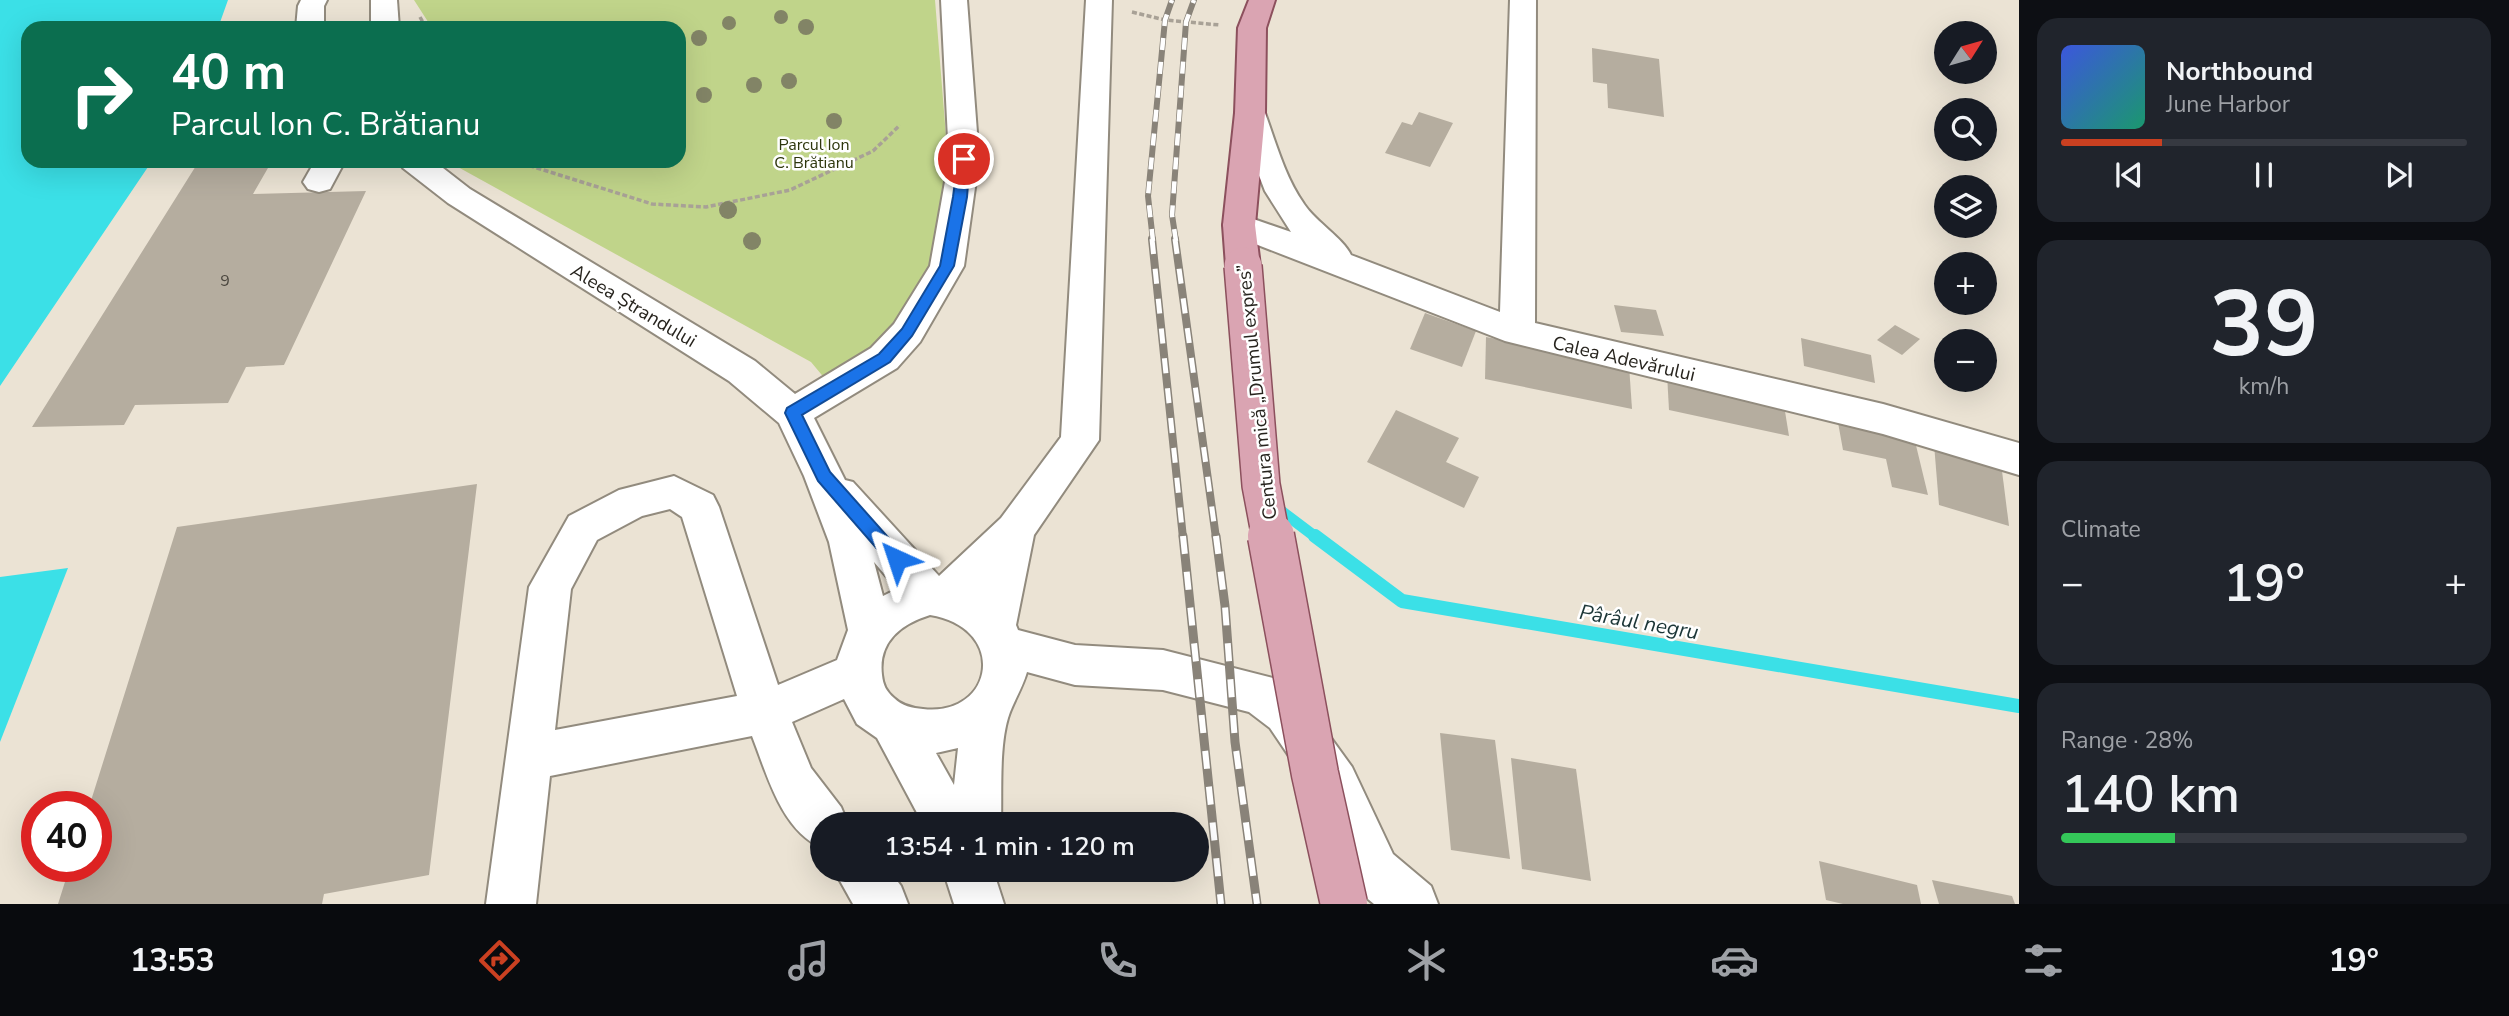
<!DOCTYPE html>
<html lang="en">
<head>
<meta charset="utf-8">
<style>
  :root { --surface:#171b24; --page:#20242c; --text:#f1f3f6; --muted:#9ea1a6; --line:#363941; --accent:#ca4021 }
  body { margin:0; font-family:"Nunito Sans",sans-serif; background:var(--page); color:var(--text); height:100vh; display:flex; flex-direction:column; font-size:26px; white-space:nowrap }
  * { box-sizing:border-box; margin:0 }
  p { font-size:23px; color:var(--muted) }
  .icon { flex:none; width:38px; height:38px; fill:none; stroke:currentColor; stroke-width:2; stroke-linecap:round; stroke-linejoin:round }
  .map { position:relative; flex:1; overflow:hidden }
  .side { display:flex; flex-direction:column; gap:18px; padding:18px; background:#0d0f14; width:490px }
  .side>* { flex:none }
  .guide { position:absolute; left:21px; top:21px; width:665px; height:147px; border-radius:21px; box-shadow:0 7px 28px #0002; background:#0b6e4f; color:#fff; overflow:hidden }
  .needle { width:46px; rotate:53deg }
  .tools { position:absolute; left:1934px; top:21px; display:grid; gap:14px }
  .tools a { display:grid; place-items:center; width:63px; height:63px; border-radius:50%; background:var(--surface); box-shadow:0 7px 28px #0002; font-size:35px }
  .speed { position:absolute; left:21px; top:791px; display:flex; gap:14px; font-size:35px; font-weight:700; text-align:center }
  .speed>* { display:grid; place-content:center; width:91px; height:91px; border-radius:50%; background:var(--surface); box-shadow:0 7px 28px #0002; line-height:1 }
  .speed .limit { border:10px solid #d22; background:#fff; color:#111 }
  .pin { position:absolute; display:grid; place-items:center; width:60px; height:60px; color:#fff; margin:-30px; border:4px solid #fff; border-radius:50%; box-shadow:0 2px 7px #0007 }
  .me { position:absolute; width:77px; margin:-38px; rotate:318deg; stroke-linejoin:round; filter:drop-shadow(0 0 5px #0008) }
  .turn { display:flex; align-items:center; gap:24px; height:147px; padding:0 35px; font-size:32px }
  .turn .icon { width:91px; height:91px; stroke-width:2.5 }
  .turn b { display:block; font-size:49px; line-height:60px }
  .big { font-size:52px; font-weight:600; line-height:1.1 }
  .side .card { flex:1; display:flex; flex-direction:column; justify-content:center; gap:10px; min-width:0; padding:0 24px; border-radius:21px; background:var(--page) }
  .side .dial { align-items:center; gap:0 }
  .dial b { font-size:91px; line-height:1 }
  .song { display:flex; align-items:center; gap:21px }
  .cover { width:84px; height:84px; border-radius:10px; background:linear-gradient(135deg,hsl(230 70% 55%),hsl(160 70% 35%)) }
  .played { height:7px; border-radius:4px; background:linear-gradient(90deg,var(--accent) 25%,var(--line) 25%) }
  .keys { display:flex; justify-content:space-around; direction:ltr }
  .heat { display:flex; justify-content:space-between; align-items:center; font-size:38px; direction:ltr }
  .charge { height:10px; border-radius:5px; background:linear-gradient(90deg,#34c759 28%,var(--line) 0) }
  .trip { position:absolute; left:810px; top:812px; width:399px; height:70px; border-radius:35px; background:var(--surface); box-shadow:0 7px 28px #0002; font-weight:600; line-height:70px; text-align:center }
  .tab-bar { display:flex; height:112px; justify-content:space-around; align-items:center; background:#090b0e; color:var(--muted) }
  .tab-bar .icon { width:49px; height:49px }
  .tab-bar .on { color:var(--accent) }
  .tab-bar b { font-size:32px; color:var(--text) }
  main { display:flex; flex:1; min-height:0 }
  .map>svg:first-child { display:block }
  .green { fill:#c0d48a }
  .water { fill:#3be0e7 }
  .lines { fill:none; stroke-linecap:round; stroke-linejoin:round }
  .stream-far1 { stroke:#3be0e7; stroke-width:11 }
  .stream { stroke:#3be0e7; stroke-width:14 }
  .building { fill:#b5ad9f }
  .minor-casing { stroke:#928b7e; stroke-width:4 }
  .major-casing { stroke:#8c505d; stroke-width:4 }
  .path { stroke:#a8a196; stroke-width:3.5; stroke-dasharray:5 2.5; stroke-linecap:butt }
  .minor { fill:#fff; fill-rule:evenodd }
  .major { fill:#daa4b2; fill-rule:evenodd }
  .rail-far2-casing { stroke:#898379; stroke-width:6 }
  .rail-far1-casing { stroke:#898379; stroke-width:8 }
  .rail-casing { stroke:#898379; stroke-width:9 }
  .rail-far2 { stroke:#fff; stroke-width:4.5; stroke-dasharray:12; stroke-linecap:butt }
  .rail-far1 { stroke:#fff; stroke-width:5; stroke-dasharray:15; stroke-linecap:butt }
  .rail { stroke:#fff; stroke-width:6; stroke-dasharray:18; stroke-linecap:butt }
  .major-bridge-far1-casing { stroke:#8c505d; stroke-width:40; stroke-linecap:butt }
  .major-bridge-casing { stroke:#8c505d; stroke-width:49; stroke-linecap:butt }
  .major-bridge-far1 { stroke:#daa4b2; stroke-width:37 }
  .major-bridge { stroke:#daa4b2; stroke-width:46 }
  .tree { fill:#828466 }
  .route { fill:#1a73e8; stroke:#114b97; stroke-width:2 }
  .labels { text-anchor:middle; stroke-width:5; stroke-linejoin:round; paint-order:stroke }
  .far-park-label { font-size:16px; fill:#2d360c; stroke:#fff }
  .number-label { font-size:16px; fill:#4a463e }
  .street-label { font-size:19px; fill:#27241e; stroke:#fff }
  .water-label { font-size:21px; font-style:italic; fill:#1c3637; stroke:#fff }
</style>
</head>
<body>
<main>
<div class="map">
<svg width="2019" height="904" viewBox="0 0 2019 904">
  <rect width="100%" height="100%" fill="#ebe3d4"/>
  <!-- green -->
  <polygon class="green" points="414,0 935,0 948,161 925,294 873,355 826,380 811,362 447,161 679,161 679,28 432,28"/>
  <!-- water -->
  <g class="water">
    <polygon points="0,0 228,0 218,28 28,28 28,161 152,161 0,386"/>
    <polygon points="68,568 0,742 0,577"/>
  </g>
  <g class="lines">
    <!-- stream-far1 -->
    <polyline class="stream-far1" points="1280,510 1317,538"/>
    <!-- stream -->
    <polyline class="stream" points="1315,536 1402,601 2019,706"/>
  </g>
  <!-- building -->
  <g class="building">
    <polygon points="1592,48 1659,59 1664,117 1608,108 1607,84 1593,82"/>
    <polygon points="1419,112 1453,123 1430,167 1385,153 1402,122 1412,125"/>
    <polygon points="199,161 272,161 253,194 366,191 284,365 246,367 228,403 135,405 124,425 32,427"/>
    <polygon points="1614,305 1656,310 1664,336 1621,332"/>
    <polygon points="1425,313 1476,331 1462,367 1410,349"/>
    <polygon points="1895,325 1920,339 1902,355 1877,340"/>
    <polygon points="1486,337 1629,365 1632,409 1485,379"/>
    <polygon points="1801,338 1871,355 1875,383 1804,366"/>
    <polygon points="1667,374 1783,399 1789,436 1669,410"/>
    <polygon points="1396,410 1459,438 1446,462 1479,477 1464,508 1367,462"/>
    <polygon points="1837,417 1913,433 1928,495 1892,487 1886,459 1843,450"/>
    <polygon points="1934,444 2001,463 2009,526 1939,505"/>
    <polygon points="477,484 429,875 324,894 322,904 58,904 70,866 96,866 96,807 89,807 177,527"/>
    <polygon points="1440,733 1495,740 1510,859 1451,850"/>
    <polygon points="1511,758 1576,769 1591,881 1522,869"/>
    <polygon points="1819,861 1917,885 1921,904 1843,904 1826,900"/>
    <polygon points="1932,880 2012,896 2015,904 1939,904"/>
  </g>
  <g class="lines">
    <defs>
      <g id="minor">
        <polygon points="301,0 327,0 324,6 324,28 296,28 298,6"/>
        <polygon points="371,0 397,0 399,28 371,28"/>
        <path d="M941,0H967L979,159L964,266L920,342L897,368L814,418L845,480L853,482L939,576L1001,518L1061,437L1086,0H1112L1099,440L1034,535L1016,625L1018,630L1075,645L1163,650L1277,679L1302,698L1352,767L1393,854L1431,886L1438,904H1374L1357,890L1318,799L1270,728L1249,712L1163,690L1075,685L1027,672C1022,689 1012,704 1008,718C999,748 1002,793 1001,824H923L877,738L857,724L844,699L792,722L811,768L841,807L848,824H822V848C781,830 767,774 752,736L550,776L536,904H486L529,587L569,516L619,490L674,476L713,495L719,507L778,685L837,660L848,630L829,542L804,476L779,423L729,381L448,203L403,168L399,161H434L470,189L755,361L795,394L871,348L894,324L930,266L949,159ZM670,509L682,517L737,696L555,730L571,589L597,540L642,516ZM874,562L897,589L883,596ZM930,615C1009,628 994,717 923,709C912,708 902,706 894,698C886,691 883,685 882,675C878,642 901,624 930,615ZM958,748L954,785L936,753Z"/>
        <path d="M1510,0H1536L1535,323L1883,404L2019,443V475L1883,434L1505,341L1227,233L1223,225L1227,217L1239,214L1291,232L1265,191L1235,113L1240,107L1250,104L1260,107L1265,113C1276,143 1285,177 1304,204C1316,222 1343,238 1351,255L1500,312Z"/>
        <polygon points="315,161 345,161 330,189 319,192 308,189 303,182"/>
        <polygon points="834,870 889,870 901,886 908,904 853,904"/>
        <polygon points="943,870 993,870 1004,904 954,904"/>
      </g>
      <polygon id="major" points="1249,0 1275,0 1266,28 1265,113 1255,225 1260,266 1255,274 1243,278 1231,274 1226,266 1223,225 1235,113 1238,28"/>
    </defs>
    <!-- minor casing -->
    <use href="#minor" class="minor-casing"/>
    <!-- major casing -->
    <use href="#major" class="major-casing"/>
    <!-- path -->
    <g class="path">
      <polyline points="1132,12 1165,20 1220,25"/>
      <polyline points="420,17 426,28"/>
      <polyline points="515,161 652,204 706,207 790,190 873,151 900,125"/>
    </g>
    <!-- minor -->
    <use href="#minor" class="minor"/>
    <!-- major -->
    <use href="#major" class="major"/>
    <defs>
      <g id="rail-far2">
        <polyline points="1153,241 1148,196 1165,20 1172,0"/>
        <polyline points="1176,241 1172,215 1186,22 1194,0"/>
      </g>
      <g id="rail-far1">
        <polyline points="1152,239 1183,538"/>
        <polyline points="1175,239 1216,538"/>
      </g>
      <g id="rail">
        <polyline points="1183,536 1221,904"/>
        <polyline points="1216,536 1225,606 1235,742 1257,904"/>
      </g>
    </defs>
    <!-- rail-far2 casing -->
    <use href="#rail-far2" class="rail-far2-casing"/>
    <!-- rail-far1 casing -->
    <use href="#rail-far1" class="rail-far1-casing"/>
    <!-- rail casing -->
    <use href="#rail" class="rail-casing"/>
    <!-- rail-far2 -->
    <use href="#rail-far2" class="rail-far2"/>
    <!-- rail-far1 -->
    <use href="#rail-far1" class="rail-far1"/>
    <!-- rail -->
    <use href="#rail" class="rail"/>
    <defs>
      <polyline id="major-bridge-far1" points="1243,266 1261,485 1271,538"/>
      <polyline id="major-bridge" points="1271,536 1315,774 1344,904"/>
    </defs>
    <!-- major-bridge-far1 casing -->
    <use href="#major-bridge-far1" class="major-bridge-far1-casing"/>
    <!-- major-bridge casing -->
    <use href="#major-bridge" class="major-bridge-casing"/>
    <!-- major-bridge-far1 -->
    <use href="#major-bridge-far1" class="major-bridge-far1"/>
    <!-- major-bridge -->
    <use href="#major-bridge" class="major-bridge"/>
  </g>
  <!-- trees -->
  <g class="tree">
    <circle cx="781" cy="17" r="7"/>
    <circle cx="729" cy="23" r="7"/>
    <circle cx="806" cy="27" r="8"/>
    <circle cx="699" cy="38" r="8"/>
    <circle cx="789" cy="81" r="8"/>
    <circle cx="754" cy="85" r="8"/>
    <circle cx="704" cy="95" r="8"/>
    <circle cx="834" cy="121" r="8"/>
    <circle cx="728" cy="210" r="9"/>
    <circle cx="752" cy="241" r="9"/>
  </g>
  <!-- route -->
  <polygon class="route" points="964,154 970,159 967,197 954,266 912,336 890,362 802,415 830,472 903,554 906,559 903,565 897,567 891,565 818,481 785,413 787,408 879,354 902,329 940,266 953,197 958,159"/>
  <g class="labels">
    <!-- far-park labels -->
    <g class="far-park-label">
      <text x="814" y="150">Parcul Ion<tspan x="814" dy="18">C. Brătianu</tspan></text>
    </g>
    <!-- number labels -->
    <g class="number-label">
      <text x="225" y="286">9</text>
    </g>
    <!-- street labels -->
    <g class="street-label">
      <text transform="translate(634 305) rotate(31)" y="7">Aleea Ștrandului</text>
      <text transform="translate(1624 358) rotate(13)" y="7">Calea Adevărului</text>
      <text transform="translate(1256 392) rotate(-96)" y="7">Centura mică „Drumul expres”</text>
    </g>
    <!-- water labels -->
    <g class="water-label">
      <text transform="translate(1639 622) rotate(10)" y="7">Pârâul negru</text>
    </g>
  </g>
</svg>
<div class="tools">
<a><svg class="needle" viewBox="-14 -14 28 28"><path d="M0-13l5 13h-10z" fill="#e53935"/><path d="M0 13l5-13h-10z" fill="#9ea1a6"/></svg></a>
<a><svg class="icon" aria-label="search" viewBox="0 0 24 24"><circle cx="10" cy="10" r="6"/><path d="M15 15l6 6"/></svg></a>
<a><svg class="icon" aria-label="layers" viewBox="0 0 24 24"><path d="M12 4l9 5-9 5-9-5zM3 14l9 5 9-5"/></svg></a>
<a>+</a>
<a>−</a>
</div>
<div class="speed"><div class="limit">40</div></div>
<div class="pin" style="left:964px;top:159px;background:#d93025"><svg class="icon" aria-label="arrive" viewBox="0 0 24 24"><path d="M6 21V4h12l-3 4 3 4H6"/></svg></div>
<svg class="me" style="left:897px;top:559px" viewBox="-20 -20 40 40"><path d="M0-17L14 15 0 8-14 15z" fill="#1a73e8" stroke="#fff" stroke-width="4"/></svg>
<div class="trip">13:54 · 1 min · 120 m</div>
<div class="guide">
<div class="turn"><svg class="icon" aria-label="right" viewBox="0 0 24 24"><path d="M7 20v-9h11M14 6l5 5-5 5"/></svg><div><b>40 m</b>Parcul Ion C. Brătianu</div></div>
</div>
</div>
<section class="side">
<div class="card">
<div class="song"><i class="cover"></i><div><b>Northbound</b><p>June Harbor</p></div></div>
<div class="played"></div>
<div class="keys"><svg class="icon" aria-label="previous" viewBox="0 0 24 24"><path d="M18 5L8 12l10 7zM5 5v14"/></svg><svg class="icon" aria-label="pause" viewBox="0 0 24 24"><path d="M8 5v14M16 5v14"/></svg><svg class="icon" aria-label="next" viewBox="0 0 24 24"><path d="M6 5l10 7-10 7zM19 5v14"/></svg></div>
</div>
<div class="card dial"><b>39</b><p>km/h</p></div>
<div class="card"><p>Climate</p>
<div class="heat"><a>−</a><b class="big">19°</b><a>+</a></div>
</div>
<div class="card"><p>Range · 28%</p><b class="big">140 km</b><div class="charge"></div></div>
</section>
</main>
<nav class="tab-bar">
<b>13:53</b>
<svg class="icon on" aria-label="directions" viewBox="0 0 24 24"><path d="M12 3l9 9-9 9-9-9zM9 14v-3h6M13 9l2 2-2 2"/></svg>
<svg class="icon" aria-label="music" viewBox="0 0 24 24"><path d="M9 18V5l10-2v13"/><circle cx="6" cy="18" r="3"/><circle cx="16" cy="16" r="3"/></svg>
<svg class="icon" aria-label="phone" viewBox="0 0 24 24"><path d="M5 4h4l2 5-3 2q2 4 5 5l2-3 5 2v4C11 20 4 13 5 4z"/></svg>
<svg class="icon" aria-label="climate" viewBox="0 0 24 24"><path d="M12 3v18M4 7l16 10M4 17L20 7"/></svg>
<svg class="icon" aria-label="car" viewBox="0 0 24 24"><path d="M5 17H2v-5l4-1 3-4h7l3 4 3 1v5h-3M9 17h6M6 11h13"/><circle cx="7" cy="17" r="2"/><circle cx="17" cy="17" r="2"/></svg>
<svg class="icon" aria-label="filters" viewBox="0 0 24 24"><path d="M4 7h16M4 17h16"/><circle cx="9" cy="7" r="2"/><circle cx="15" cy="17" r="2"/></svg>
<b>19°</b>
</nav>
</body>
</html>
